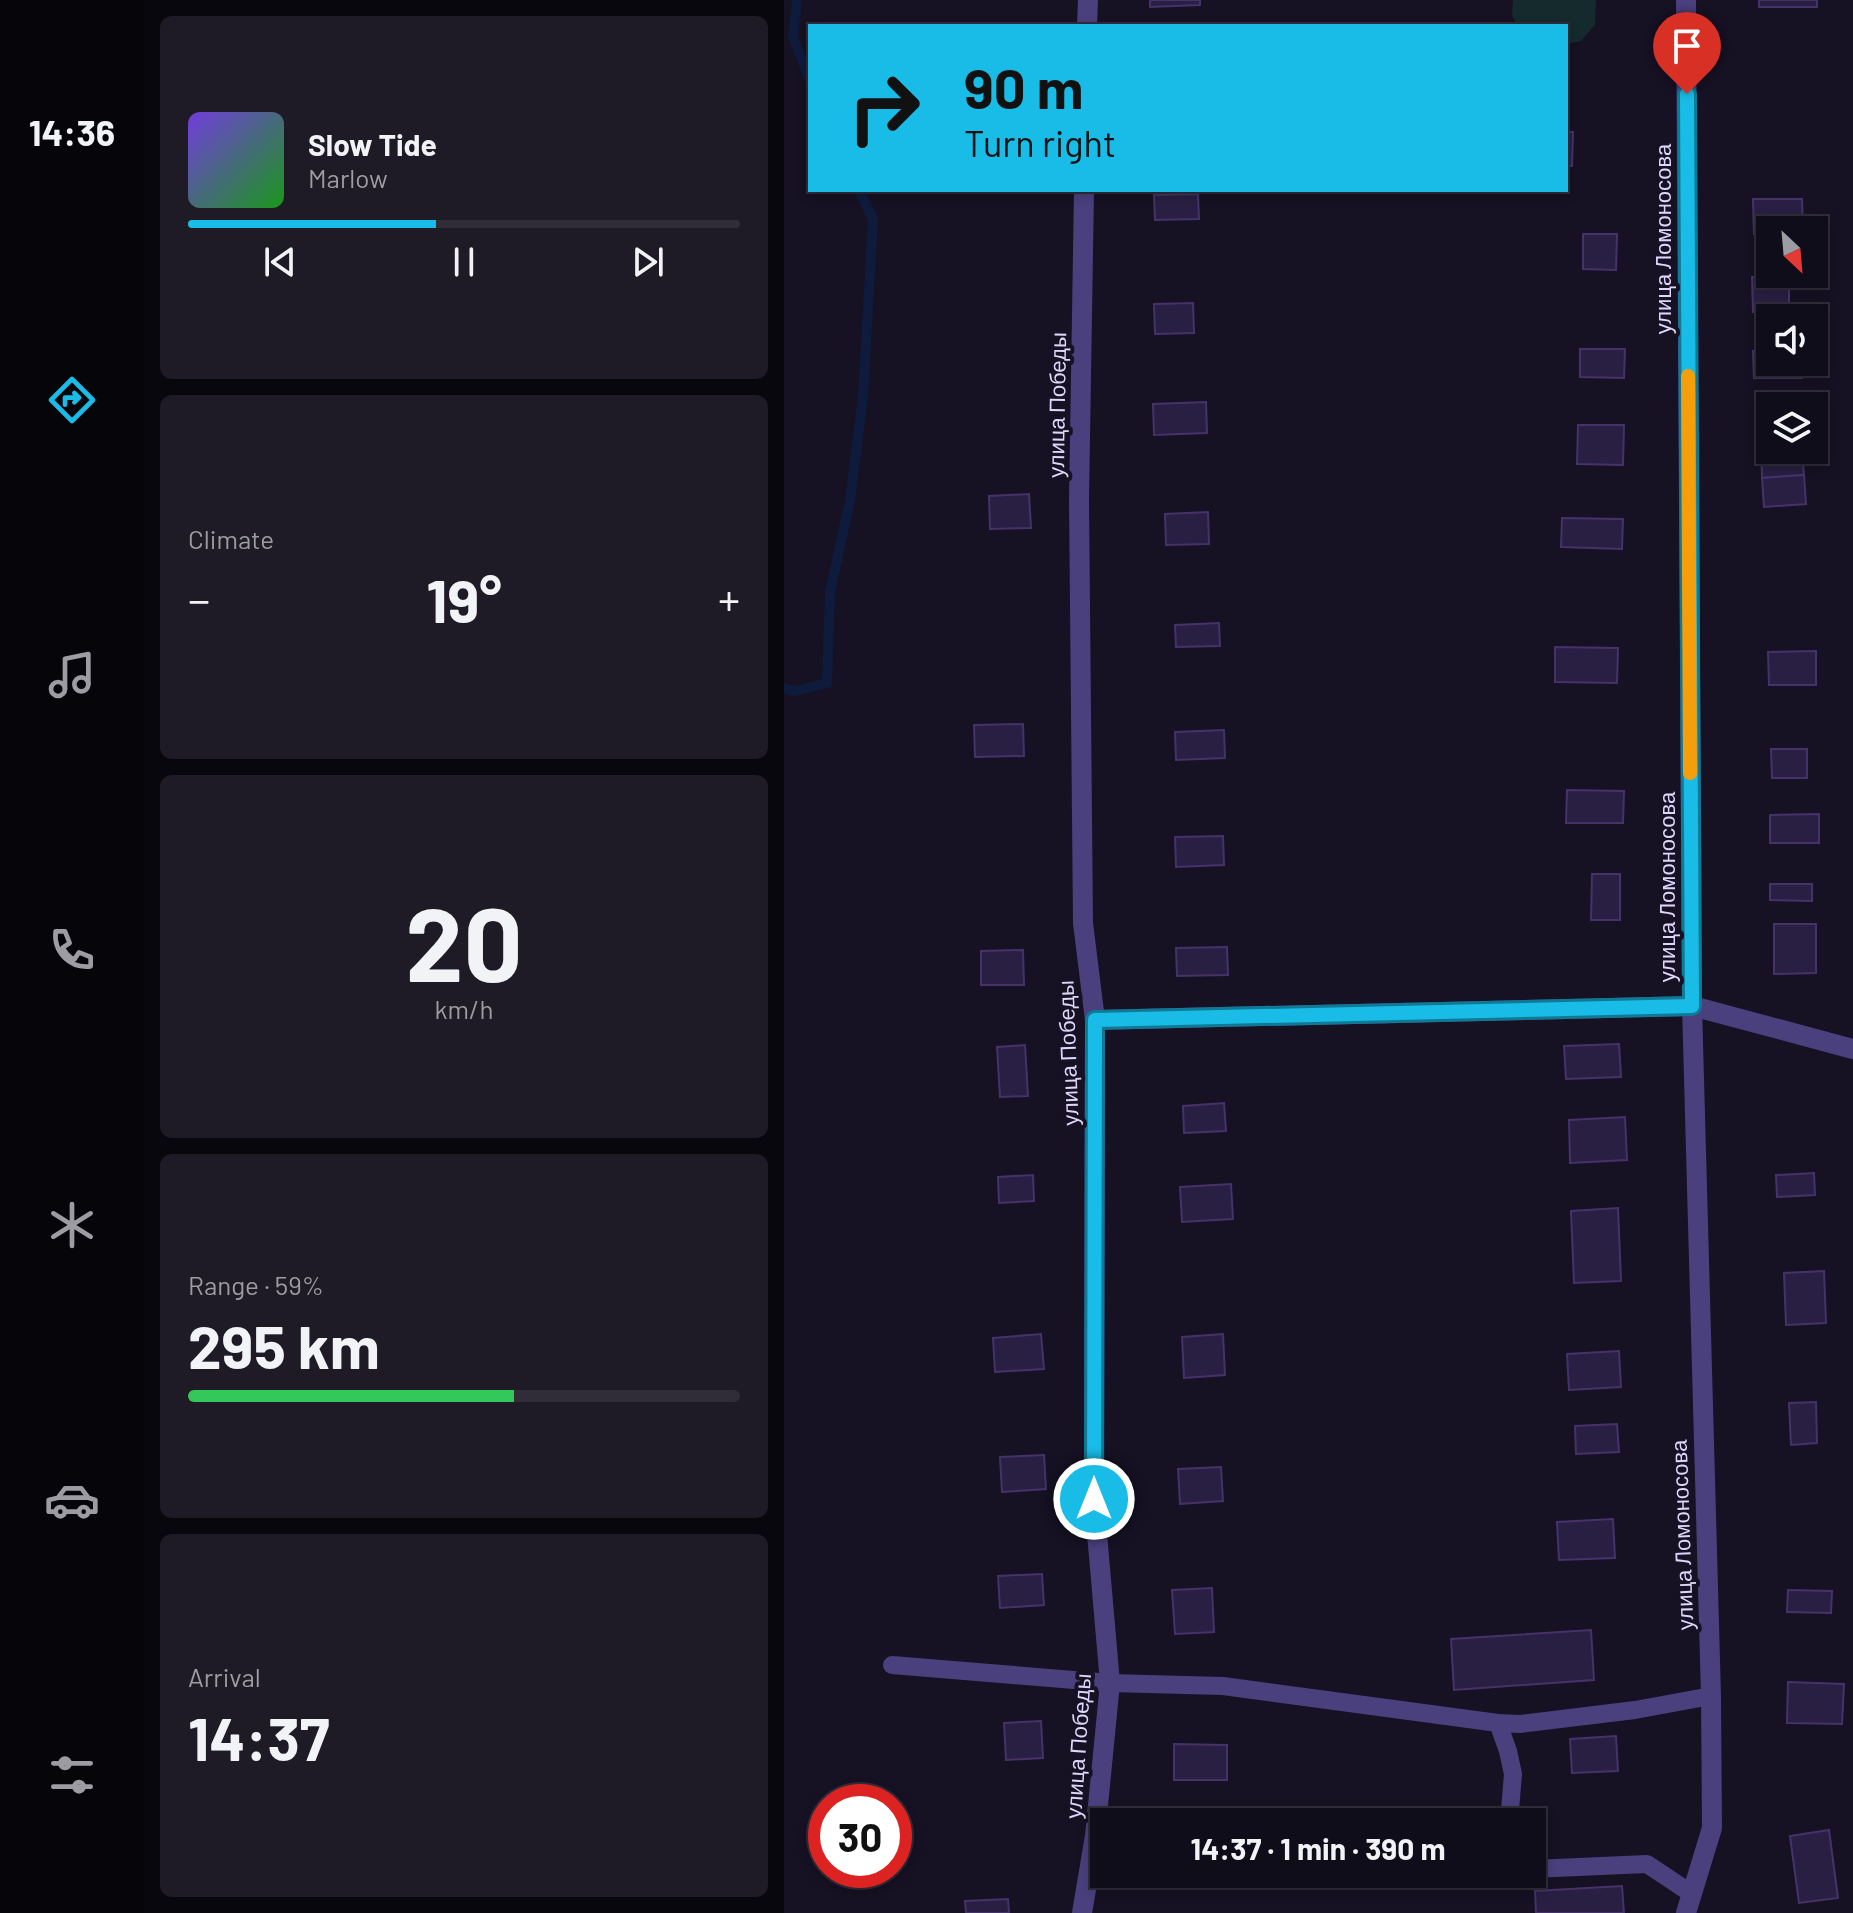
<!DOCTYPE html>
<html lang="en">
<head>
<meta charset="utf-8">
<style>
  :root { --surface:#100d1a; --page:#1e1b27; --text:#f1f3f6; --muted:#9c9ca2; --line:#302d39; --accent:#18bce6 }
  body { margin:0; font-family:Barlow,sans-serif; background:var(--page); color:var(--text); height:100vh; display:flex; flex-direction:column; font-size:30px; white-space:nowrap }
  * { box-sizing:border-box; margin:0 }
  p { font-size:26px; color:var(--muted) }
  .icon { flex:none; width:44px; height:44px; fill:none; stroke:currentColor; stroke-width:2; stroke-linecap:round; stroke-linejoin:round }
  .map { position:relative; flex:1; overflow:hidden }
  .side { display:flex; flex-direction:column; gap:16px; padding:16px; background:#09070e; width:640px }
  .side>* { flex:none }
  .hud { position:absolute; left:24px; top:24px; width:760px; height:168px; border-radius:0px; box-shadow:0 4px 12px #0003,0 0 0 2px var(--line); background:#18bce6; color:#111; overflow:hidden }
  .needle { width:52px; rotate:154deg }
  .controls { position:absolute; left:972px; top:216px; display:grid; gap:16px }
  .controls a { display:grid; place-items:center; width:72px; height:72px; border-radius:0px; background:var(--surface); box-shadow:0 4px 12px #0003,0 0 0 2px var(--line); font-size:40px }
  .speed { position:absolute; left:24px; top:1784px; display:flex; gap:16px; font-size:40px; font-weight:700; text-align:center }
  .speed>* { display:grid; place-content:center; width:104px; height:104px; border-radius:50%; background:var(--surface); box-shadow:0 4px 12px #0003,0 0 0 2px var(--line); line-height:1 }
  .speed .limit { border:12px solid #d22; background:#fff; color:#111 }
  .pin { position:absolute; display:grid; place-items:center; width:68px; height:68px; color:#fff; margin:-82px -34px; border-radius:50% 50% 50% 0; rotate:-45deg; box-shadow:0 0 8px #0007 }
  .pin .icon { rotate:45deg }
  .me { position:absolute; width:88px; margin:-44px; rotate:0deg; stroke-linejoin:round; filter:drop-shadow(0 0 6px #0008) }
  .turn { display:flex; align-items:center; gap:28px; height:168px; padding:0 24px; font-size:36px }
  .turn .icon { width:104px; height:104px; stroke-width:2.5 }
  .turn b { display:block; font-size:56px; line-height:68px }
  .big { font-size:60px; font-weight:700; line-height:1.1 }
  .side .tile { flex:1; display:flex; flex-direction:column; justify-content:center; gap:12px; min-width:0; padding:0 28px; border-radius:12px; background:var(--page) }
  .side .dial { align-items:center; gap:0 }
  .dial b { font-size:104px; line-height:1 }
  .song { display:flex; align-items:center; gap:24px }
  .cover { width:96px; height:96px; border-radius:12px; background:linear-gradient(135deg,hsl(260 70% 55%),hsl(120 70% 35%)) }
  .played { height:8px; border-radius:4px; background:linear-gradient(90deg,var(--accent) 45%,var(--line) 45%) }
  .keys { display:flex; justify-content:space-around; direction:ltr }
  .heat { display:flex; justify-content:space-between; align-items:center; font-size:44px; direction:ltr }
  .charge { height:12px; border-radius:6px; background:linear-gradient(90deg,#34c759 59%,var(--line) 0) }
  .trip { position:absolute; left:306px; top:1808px; width:456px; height:80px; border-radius:0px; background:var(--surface); box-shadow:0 4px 12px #0003,0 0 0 2px var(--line); font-weight:700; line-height:80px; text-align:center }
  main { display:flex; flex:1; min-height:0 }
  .menu { display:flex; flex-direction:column; width:144px; justify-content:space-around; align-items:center; background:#06050a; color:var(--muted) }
  .menu .icon { width:56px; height:56px }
  .menu .on { color:var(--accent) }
  .menu b { font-size:36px; color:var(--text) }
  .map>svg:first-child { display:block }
  .green { fill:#142a2c }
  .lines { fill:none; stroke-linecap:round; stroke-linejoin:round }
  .stream { stroke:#0f1b3d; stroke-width:10 }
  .building { fill:#291f42; stroke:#44336b; stroke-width:2 }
  .service { stroke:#49407d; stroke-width:18 }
  .minor { stroke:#49407d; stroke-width:20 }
  .route-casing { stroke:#107a96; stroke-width:20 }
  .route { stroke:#18bce6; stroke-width:14 }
  .slow { stroke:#f59e0b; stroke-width:14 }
  .labels { text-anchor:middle; stroke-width:8; stroke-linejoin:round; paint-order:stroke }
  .street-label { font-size:22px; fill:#ded7fb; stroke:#161123 }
</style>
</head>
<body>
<main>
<nav class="menu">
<b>14:36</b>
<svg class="icon on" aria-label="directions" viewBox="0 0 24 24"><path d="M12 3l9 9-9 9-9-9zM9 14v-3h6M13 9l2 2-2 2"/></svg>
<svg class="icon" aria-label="music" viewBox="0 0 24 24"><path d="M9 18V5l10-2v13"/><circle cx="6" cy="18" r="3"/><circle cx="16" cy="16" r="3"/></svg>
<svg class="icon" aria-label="phone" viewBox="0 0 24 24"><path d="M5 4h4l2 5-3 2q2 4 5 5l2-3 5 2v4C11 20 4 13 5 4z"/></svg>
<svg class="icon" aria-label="climate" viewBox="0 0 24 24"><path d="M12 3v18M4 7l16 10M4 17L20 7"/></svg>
<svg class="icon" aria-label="car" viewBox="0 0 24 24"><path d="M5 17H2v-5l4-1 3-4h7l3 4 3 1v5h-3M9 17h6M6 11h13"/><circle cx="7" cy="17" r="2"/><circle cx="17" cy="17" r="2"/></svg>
<svg class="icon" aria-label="filters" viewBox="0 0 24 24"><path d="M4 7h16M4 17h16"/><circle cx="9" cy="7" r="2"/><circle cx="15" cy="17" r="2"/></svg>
</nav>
<section class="side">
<div class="tile">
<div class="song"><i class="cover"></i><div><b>Slow Tide</b><p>Marlow</p></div></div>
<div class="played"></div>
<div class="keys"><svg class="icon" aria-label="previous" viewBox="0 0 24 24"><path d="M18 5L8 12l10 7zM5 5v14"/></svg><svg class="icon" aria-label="pause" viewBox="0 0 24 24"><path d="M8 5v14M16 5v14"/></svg><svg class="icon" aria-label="next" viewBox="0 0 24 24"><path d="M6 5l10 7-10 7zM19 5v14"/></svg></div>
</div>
<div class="tile"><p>Climate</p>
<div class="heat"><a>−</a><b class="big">19°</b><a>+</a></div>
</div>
<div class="tile dial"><b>20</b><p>km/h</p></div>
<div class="tile"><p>Range · 59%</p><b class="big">295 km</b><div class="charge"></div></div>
<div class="tile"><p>Arrival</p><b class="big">14:37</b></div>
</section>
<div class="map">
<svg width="1069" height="1913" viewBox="0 0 1069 1913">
  <rect width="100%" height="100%" fill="#161123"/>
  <!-- green -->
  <polygon class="green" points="729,0 812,0 811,25 797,41 782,44 782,26 733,26 728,15"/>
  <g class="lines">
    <!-- stream -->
    <g class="stream">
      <polyline points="13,0 9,37 26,80"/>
      <polyline points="0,689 11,691 43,683 46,592 66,500 79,397 89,219 75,190"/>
    </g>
  </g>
  <!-- building -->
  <g class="building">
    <polygon points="366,0 416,0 416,5 366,7"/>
    <rect x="975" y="0" width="58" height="7"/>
    <polygon points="782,132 789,132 788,166 782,166"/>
    <polygon points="414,194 415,219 371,220 370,195"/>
    <polygon points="969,199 1018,199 1019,230 986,230 986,234 970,234"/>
    <polygon points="799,234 833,234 832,270 799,269"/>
    <polygon points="1005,276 1005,313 969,312 968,277"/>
    <polygon points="409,303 410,333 371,334 370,304"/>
    <polygon points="796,349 841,349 840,378 796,377"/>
    <polygon points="969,351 986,351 986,362 1018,362 1018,378 970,378"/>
    <polygon points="422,402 423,433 370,435 369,404"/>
    <polygon points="794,425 840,425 839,465 793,464"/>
    <polygon points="977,440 986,440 986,450 1018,450 1020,475 978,478"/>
    <polygon points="1020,475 1022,504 980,507 978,478"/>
    <polygon points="245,494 247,528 206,529 205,496"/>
    <polygon points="424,512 425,544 382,545 381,514"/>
    <polygon points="778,518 839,519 838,549 777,547"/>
    <polygon points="435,623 436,646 392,647 391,625"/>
    <polygon points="771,647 834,648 833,683 771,682"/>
    <polygon points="1032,651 1032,685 985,685 984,652"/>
    <polygon points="239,724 240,756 191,757 190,725"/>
    <polygon points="440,730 441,758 392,760 391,732"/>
    <polygon points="987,749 1023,749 1023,778 988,778"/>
    <polygon points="783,790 840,791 839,823 782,823"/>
    <polygon points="1035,814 1035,843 986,843 986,815"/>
    <polygon points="439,836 440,865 392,867 391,837"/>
    <polygon points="808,874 836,874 836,920 807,920"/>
    <polygon points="986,884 1028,884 1028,901 986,900"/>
    <polygon points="990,924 1032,924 1032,973 990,974"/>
    <polygon points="443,947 444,975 393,976 392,948"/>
    <polygon points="239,950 240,985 197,985 197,951"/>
    <polygon points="835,1044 837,1077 782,1079 780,1046"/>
    <polygon points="241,1045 244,1096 216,1097 213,1047"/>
    <polygon points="440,1103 442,1131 400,1133 399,1106"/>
    <polygon points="841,1117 843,1160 786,1163 785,1120"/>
    <polygon points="1030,1173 1031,1195 993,1197 992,1175"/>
    <polygon points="249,1175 250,1201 215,1203 214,1177"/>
    <polygon points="447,1184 449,1219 398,1222 396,1187"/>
    <polygon points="834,1208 837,1281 790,1283 787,1211"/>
    <polygon points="1040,1271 1042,1323 1002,1325 1000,1273"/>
    <polygon points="257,1334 260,1369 211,1372 209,1338"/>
    <polygon points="439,1334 441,1375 400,1378 398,1337"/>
    <polygon points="835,1351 837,1387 785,1390 783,1354"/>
    <polygon points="1032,1402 1033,1443 1007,1445 1005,1403"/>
    <polygon points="833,1424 835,1452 792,1454 791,1426"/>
    <polygon points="260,1455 262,1489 218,1492 216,1457"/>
    <polygon points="437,1467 439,1501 396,1504 394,1469"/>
    <polygon points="829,1519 831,1558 775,1560 773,1522"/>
    <polygon points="258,1574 260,1605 216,1608 214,1576"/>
    <polygon points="428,1588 430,1632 391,1634 388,1590"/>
    <polygon points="1004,1590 1048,1591 1047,1613 1003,1612"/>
    <polygon points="807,1630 810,1680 670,1690 667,1639"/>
    <polygon points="1004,1682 1060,1684 1058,1724 1003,1723"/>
    <polygon points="257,1721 259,1758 222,1760 220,1723"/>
    <polygon points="832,1736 834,1771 788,1773 786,1739"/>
    <polygon points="390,1744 443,1745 443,1780 390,1780"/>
    <polygon points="1045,1830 1054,1898 1015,1903 1006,1836"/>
    <rect x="382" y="1874" width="44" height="15"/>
    <polygon points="838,1886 840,1913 752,1913 751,1891"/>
    <polygon points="224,1899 225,1913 182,1913 181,1901"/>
  </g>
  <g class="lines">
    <!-- service -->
    <g class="service">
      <polyline points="108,1665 326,1683 439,1686 714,1723 736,1724 851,1710 927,1696"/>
      <polyline points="714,1723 724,1751 729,1774 725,1822"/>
      <polyline points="748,1869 863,1864 908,1894"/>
    </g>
    <!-- minor -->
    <g class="minor">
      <polyline points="902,0 908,1006 927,1696 928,1828 902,1913"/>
      <polyline points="303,26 304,0"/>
      <polyline points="311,1020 908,1006 1069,1049"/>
      <polyline points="298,1913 311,1836 326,1683 310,1499 311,1020 299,923 295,500 300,190"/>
    </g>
  </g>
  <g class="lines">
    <defs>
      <polyline id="route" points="310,1499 311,1020 908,1006 903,94"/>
    </defs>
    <!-- route casing -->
    <use href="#route" class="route-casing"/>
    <!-- route -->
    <use href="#route" class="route"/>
    <!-- slow -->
    <polyline class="slow" points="904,376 906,773"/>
  </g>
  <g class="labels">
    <!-- street labels -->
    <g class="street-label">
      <text transform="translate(879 239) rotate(-90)" y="8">улица Ломоносова</text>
      <text transform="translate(273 405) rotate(-89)" y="8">улица Победы</text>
      <text transform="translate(883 887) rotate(-90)" y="8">улица Ломоносова</text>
      <text transform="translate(284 1053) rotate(-92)" y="8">улица Победы</text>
      <text transform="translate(898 1535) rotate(-92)" y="8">улица Ломоносова</text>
      <text transform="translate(294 1746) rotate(-86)" y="8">улица Победы</text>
    </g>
  </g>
</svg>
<div class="controls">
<a><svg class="needle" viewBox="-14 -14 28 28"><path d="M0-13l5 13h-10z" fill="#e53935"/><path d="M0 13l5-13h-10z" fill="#9c9ca2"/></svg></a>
<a><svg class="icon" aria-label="sound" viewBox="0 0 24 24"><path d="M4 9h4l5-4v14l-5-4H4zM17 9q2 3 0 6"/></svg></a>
<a><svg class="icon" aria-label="layers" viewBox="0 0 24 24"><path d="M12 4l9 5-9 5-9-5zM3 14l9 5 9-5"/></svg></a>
</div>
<div class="speed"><div class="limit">30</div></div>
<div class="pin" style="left:903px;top:94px;background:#d93025"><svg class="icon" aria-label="arrive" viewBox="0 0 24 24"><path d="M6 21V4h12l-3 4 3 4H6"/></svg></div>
<svg class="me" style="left:310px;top:1499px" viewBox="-20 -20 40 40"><circle r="17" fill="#18bce6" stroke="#fff" stroke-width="3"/><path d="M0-11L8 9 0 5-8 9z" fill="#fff"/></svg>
<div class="trip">14:37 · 1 min · 390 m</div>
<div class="hud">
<div class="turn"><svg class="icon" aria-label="right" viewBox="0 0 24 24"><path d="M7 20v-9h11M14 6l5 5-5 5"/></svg><div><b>90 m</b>Turn right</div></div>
</div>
</div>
</main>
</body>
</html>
